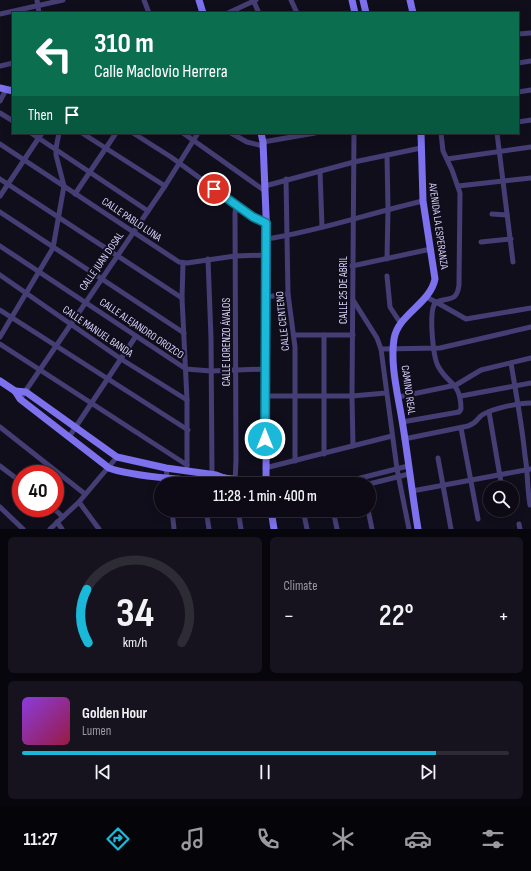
<!DOCTYPE html>
<html lang="en">
<head>
<meta charset="utf-8">
<style>
  :root { --surface:#0d0a15; --page:#16131e; --text:#f1f3f6; --muted:#9a9aa0; --line:#2d2b34; --accent:#1ab8d9 }
  body { margin:0; font-family:"Sofia Sans Condensed",sans-serif; background:var(--page); color:var(--text); height:100vh; display:flex; flex-direction:column; font-size:15px; white-space:nowrap }
  * { box-sizing:border-box; margin:0 }
  p { font-size:13px; color:var(--muted) }
  .icon { flex:none; width:22px; height:22px; fill:none; stroke:currentColor; stroke-width:2; stroke-linecap:round; stroke-linejoin:round }
  .map { position:relative; height:529px; overflow:hidden }
  .panel { display:flex; flex-direction:column; gap:8px; padding:8px; background:#07060c; flex:1 }
  .panel>* { flex:none }
  .guide { position:absolute; left:12px; top:12px; width:507px; height:122px; border-radius:0px; box-shadow:0 2px 10px #0003,0 0 0 1px var(--line); background:#0b6e4f; color:#fff; overflow:hidden }
  .controls { position:absolute; left:483px; top:481px; display:grid; gap:8px }
  .controls a { display:grid; place-items:center; width:36px; height:36px; border-radius:50%; background:var(--surface); box-shadow:0 2px 10px #0003,0 0 0 1px var(--line); font-size:20px }
  .speed { position:absolute; left:12px; top:465px; display:flex; gap:8px; font-size:20px; font-weight:700; text-align:center }
  .speed>* { display:grid; place-content:center; width:52px; height:52px; border-radius:50%; background:var(--surface); box-shadow:0 2px 10px #0003,0 0 0 1px var(--line); line-height:1 }
  .speed .limit { border:6px solid #d22; background:#fff; color:#111 }
  .pin { position:absolute; display:grid; place-items:center; width:34px; height:34px; color:#fff; margin:-17px; border:2px solid #fff; border-radius:50%; box-shadow:0 1px 4px #0007 }
  .me { position:absolute; width:44px; margin:-22px; rotate:0deg; stroke-linejoin:round; filter:drop-shadow(0 0 3px #0008) }
  .turn { display:flex; align-items:center; gap:14px; height:84px; padding:0 16px; font-size:18px }
  .turn .icon { width:52px; height:52px; stroke-width:2.5 }
  .turn b { display:block; font-size:28px; line-height:34px }
  .then { display:flex; align-items:center; height:38px; padding:0 16px; background:#0003; gap:8px; font-size:15px }
  .big { font-size:30px; font-weight:600; line-height:1.1 }
  .panel .card { flex:1; display:flex; flex-direction:column; justify-content:center; gap:6px; min-width:0; padding:0 14px; border-radius:6px; background:var(--page) }
  .panel .dial { align-items:center; gap:0 }
  .dial svg { height:104px; overflow:visible; fill:none; stroke:var(--line); stroke-width:7; stroke-linecap:round; text-anchor:middle }
  .dial text { fill:var(--text); stroke:none }
  .song { display:flex; align-items:center; gap:12px }
  .cover { width:48px; height:48px; border-radius:6px; background:linear-gradient(135deg,hsl(270 70% 55%),hsl(340 70% 35%)) }
  .played { height:4px; border-radius:2px; background:linear-gradient(90deg,var(--accent) 85%,var(--line) 85%) }
  .keys { display:flex; justify-content:space-around; direction:ltr }
  .heat { display:flex; justify-content:space-between; align-items:center; font-size:22px; direction:ltr }
  .panel .tiles { flex:1; display:grid; gap:8px; grid-template-columns:1fr 1fr }
  .card:last-child { grid-column:span 2 }
  .trip { position:absolute; left:154px; top:477px; width:222px; height:40px; border-radius:20px; background:var(--surface); box-shadow:0 2px 10px #0003,0 0 0 1px var(--line); font-weight:600; line-height:40px; text-align:center }
  .tab-bar { display:flex; height:64px; justify-content:space-around; align-items:center; background:#050408; color:var(--muted) }
  .tab-bar .icon { width:28px; height:28px }
  .tab-bar .active { color:var(--accent) }
  .tab-bar b { font-size:18px; color:var(--text) }
  .map>svg:first-child { display:block }
  .lines { fill:none; stroke-linecap:round; stroke-linejoin:round }
  .street { stroke:#443e75; stroke-width:5 }
  .secondary { stroke:#7d71ee; stroke-width:7 }
  .route-casing { stroke:#11788d; stroke-width:10 }
  .route { stroke:#1ab8d9; stroke-width:7 }
  .labels { text-anchor:middle; stroke-width:4; stroke-linejoin:round; paint-order:stroke }
  .street-label { font-size:11px; fill:#d7cff9; stroke:#110e1c }
</style>
</head>
<body>
<div class="map">
<svg width="531" height="529" viewBox="0 0 531 529">
  <rect width="100%" height="100%" fill="#110e1c"/>
  <g class="lines">
    <!-- street -->
    <g class="street">
      <polyline points="37,0 39,13"/>
      <polyline points="144,0 149,13"/>
      <polyline points="253,0 259,13"/>
      <polyline points="291,0 297,13"/>
      <polyline points="228,13 256,0"/>
      <polyline points="0,14 63,0"/>
      <polyline points="518,34 531,33"/>
      <polyline points="518,63 531,61"/>
      <polyline points="0,66 13,63"/>
      <polyline points="518,92 531,90"/>
      <polyline points="0,101 6,90"/>
      <polyline points="0,113 13,121"/>
      <polyline points="518,122 531,120"/>
      <polyline points="31,133 148,211"/>
      <polyline points="82,133 165,186"/>
      <polyline points="133,133 171,157 253,217 266,223"/>
      <polyline points="183,133 265,191"/>
      <polyline points="231,133 247,142 263,146"/>
      <polyline points="497,133 513,262"/>
      <polyline points="263,142 315,133"/>
      <polyline points="0,144 179,262 187,263 235,256 266,255"/>
      <polyline points="387,155 388,209 387,259"/>
      <polyline points="447,159 531,147"/>
      <polyline points="320,171 322,227"/>
      <polyline points="0,179 182,298"/>
      <polyline points="286,179 288,294 295,347 295,461"/>
      <polyline points="265,186 354,162 421,148"/>
      <polyline points="458,186 531,178"/>
      <polyline points="75,194 116,133"/>
      <polyline points="0,196 42,133"/>
      <polyline points="0,212 184,333"/>
      <polyline points="492,214 507,215"/>
      <path d="M267,239C320,231 370,213 423,201"/>
      <polyline points="481,242 511,239"/>
      <polyline points="0,246 186,369 211,371 266,369"/>
      <polyline points="208,259 211,338 212,476"/>
      <polyline points="183,263 182,298 187,400 187,466"/>
      <polyline points="352,266 431,249"/>
      <polyline points="0,275 121,359 187,400"/>
      <polyline points="387,276 390,307 401,324"/>
      <polyline points="266,297 288,294"/>
      <path d="M426,297L436,302C449,297 457,302 459,285L460,193L452,170L443,151L441,133"/>
      <polyline points="353,300 377,338 381,349 397,469 409,529"/>
      <polyline points="0,310 188,430"/>
      <polyline points="295,335 353,335"/>
      <polyline points="0,337 53,248 64,186 56,155 56,148 59,133"/>
      <polyline points="0,344 187,465"/>
      <polyline points="381,349 440,348 531,327"/>
      <path d="M511,363C516,394 522,424 525,456C528,472 527,488 530,505"/>
      <polyline points="265,396 352,396 386,393"/>
      <polyline points="461,396 531,383"/>
      <polyline points="398,397 456,385 481,370 531,358"/>
      <polyline points="20,399 165,186 198,133"/>
      <polyline points="489,412 502,488"/>
      <path d="M402,422L459,412L461,409C461,382 448,385 438,366C433,356 428,309 436,302L466,319L531,308"/>
      <polyline points="0,427 85,494"/>
      <polyline points="461,428 478,519"/>
      <polyline points="69,437 136,336"/>
      <path d="M404,439L468,426C478,423 476,419 482,415C493,408 519,403 531,403"/>
      <polyline points="353,446 352,396 354,133"/>
      <polyline points="324,454 324,335"/>
      <polyline points="438,458 451,529"/>
      <polyline points="0,466 21,482"/>
      <polyline points="166,468 168,484"/>
      <polyline points="265,468 392,436"/>
      <polyline points="235,484 236,460 235,213 236,205"/>
      <polyline points="337,484 408,466"/>
      <polyline points="369,484 409,474"/>
      <polyline points="412,491 531,469"/>
      <polyline points="79,502 99,529"/>
      <polyline points="0,507 23,529"/>
      <polyline points="53,508 63,517"/>
      <polyline points="172,510 174,529"/>
      <polyline points="206,510 209,529"/>
      <polyline points="238,510 241,529"/>
      <polyline points="303,510 307,529"/>
      <polyline points="333,510 337,529"/>
      <polyline points="368,510 372,529"/>
      <polyline points="506,510 506,513"/>
      <polyline points="57,522 62,529"/>
      <polyline points="519,524 520,529"/>
      <polyline points="50,529 79,502 117,457"/>
    </g>
    <!-- secondary -->
    <g class="secondary">
      <polyline points="199,0 203,13"/>
      <polyline points="352,0 355,13"/>
      <polyline points="363,0 366,13"/>
      <polyline points="410,0 413,13"/>
      <polyline points="0,88 13,91"/>
      <polyline points="261,133 263,142 267,239 266,484"/>
      <path d="M0,381L15,391L20,399L109,468C127,475 209,485 224,478"/>
      <polyline points="15,391 26,392 117,457 166,468 216,475 224,478 266,483"/>
      <polyline points="271,510 274,529"/>
      <path d="M418,529C412,493 408,456 402,420C398,395 390,365 394,339C398,314 430,304 435,279L423,201L421,133"/>
    </g>
  </g>
  <g class="lines">
    <defs>
      <polyline id="route" points="214,189 253,217 266,223 265,439"/>
    </defs>
    <!-- route casing -->
    <use href="#route" class="route-casing"/>
    <!-- route -->
    <use href="#route" class="route"/>
  </g>
  <g class="labels">
    <!-- street labels -->
    <g class="street-label">
      <text transform="translate(132 219) rotate(34)" y="4">CALLE PABLO LUNA</text>
      <text transform="translate(439 226) rotate(82)" y="4">AVENIDA LA ESPERANZA</text>
      <text transform="translate(101 261) rotate(-55)" y="4">CALLE JUAN DOSAL</text>
      <text transform="translate(343 290) rotate(-90)" y="4">CALLE 25 DE ABRIL</text>
      <text transform="translate(282 321) rotate(-96)" y="4">CALLE CENTENO</text>
      <text transform="translate(142 328) rotate(34)" y="4">CALLE ALEJANDRO OROZCO</text>
      <text transform="translate(98 331) rotate(34)" y="4">CALLE MANUEL BANDA</text>
      <text transform="translate(226 342) rotate(-90)" y="4">CALLE LORENZO ÁVALOS</text>
      <text transform="translate(409 390) rotate(82)" y="4">CAMINO REAL</text>
    </g>
  </g>
</svg>
<div class="controls">
<a><svg class="icon" aria-label="search" viewBox="0 0 24 24"><circle cx="10" cy="10" r="6"/><path d="M15 15l6 6"/></svg></a>
</div>
<div class="speed"><div class="limit">40</div></div>
<div class="pin" style="left:214px;top:189px;background:#d93025"><svg class="icon" aria-label="arrive" viewBox="0 0 24 24"><path d="M6 21V4h12l-3 4 3 4H6"/></svg></div>
<svg class="me" style="left:265px;top:439px" viewBox="-20 -20 40 40"><circle r="17" fill="#1ab8d9" stroke="#fff" stroke-width="3"/><path d="M0-11L8 9 0 5-8 9z" fill="#fff"/></svg>
<div class="trip">11:28 · 1 min · 400 m</div>
<div class="guide">
<div class="turn"><svg class="icon" aria-label="left" viewBox="0 0 24 24"><path d="M17 20v-9H6M10 6l-5 5 5 5"/></svg><div><b>310 m</b>Calle Maclovio Herrera</div></div>
<div class="then">Then<svg class="icon" aria-label="arrive" viewBox="0 0 24 24"><path d="M6 21V4h12l-3 4 3 4H6"/></svg></div>
</div>
</div>
<section class="panel">
<div class="tiles">
<div class="card dial"><svg viewBox="0 0 100 80">
<path d="M14 69A42 42 0 1 1 86 69"/>
<path d="M14 69A42 42 0 0 1 13 28" stroke="#1ab8d9"/>
<text x="50" y="56" font-size="32" font-weight="700">34</text>
<text x="50" y="72" font-size="11">km/h</text>
</svg></div>
<div class="card"><p>Climate</p>
<div class="heat"><a>−</a><b class="big">22°</b><a>+</a></div>
</div>
<div class="card">
<div class="song"><i class="cover"></i><div><b>Golden Hour</b><p>Lumen</p></div></div>
<div class="played"></div>
<div class="keys"><svg class="icon" aria-label="previous" viewBox="0 0 24 24"><path d="M18 5L8 12l10 7zM5 5v14"/></svg><svg class="icon" aria-label="pause" viewBox="0 0 24 24"><path d="M8 5v14M16 5v14"/></svg><svg class="icon" aria-label="next" viewBox="0 0 24 24"><path d="M6 5l10 7-10 7zM19 5v14"/></svg></div>
</div>
</div>
</section>
<nav class="tab-bar">
<b>11:27</b>
<svg class="icon active" aria-label="directions" viewBox="0 0 24 24"><path d="M12 3l9 9-9 9-9-9zM9 14v-3h6M13 9l2 2-2 2"/></svg>
<svg class="icon" aria-label="music" viewBox="0 0 24 24"><path d="M9 18V5l10-2v13"/><circle cx="6" cy="18" r="3"/><circle cx="16" cy="16" r="3"/></svg>
<svg class="icon" aria-label="phone" viewBox="0 0 24 24"><path d="M5 4h4l2 5-3 2q2 4 5 5l2-3 5 2v4C11 20 4 13 5 4z"/></svg>
<svg class="icon" aria-label="climate" viewBox="0 0 24 24"><path d="M12 3v18M4 7l16 10M4 17L20 7"/></svg>
<svg class="icon" aria-label="car" viewBox="0 0 24 24"><path d="M5 17H2v-5l4-1 3-4h7l3 4 3 1v5h-3M9 17h6M6 11h13"/><circle cx="7" cy="17" r="2"/><circle cx="17" cy="17" r="2"/></svg>
<svg class="icon" aria-label="filters" viewBox="0 0 24 24"><path d="M4 7h16M4 17h16"/><circle cx="9" cy="7" r="2"/><circle cx="15" cy="17" r="2"/></svg>
</nav>
</body>
</html>
